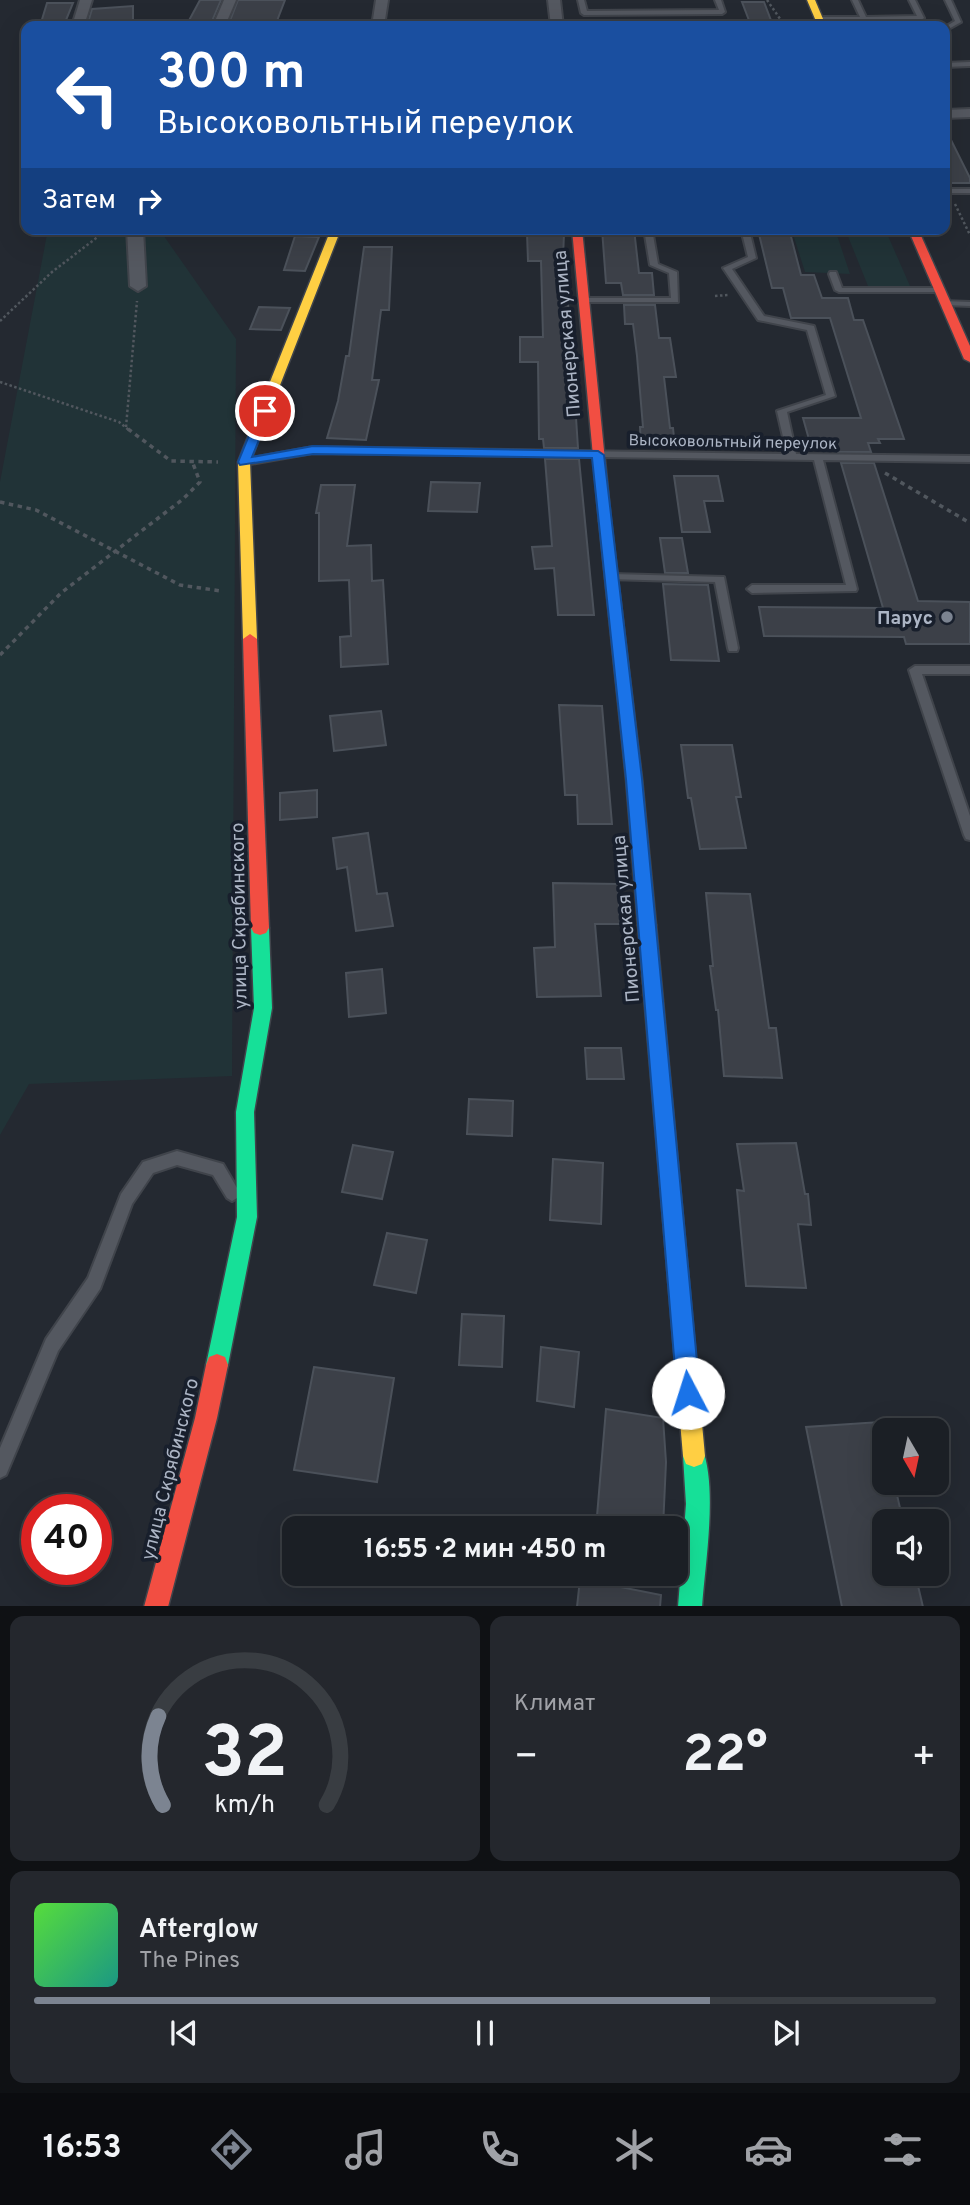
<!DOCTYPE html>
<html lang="ru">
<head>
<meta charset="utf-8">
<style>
  :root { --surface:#1b1f25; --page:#24272d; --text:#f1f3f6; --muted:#a0a2a7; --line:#393d42; --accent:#7c8491 }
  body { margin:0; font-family:Overpass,sans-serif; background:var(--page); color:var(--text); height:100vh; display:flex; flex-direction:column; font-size:26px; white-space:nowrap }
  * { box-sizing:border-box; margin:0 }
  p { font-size:23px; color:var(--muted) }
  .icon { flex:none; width:38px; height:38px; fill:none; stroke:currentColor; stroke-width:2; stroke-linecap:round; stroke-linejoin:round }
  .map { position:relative; height:1606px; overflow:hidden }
  .side { display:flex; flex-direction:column; gap:10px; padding:10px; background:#0f1114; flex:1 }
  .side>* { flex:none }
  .top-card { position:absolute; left:21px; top:21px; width:929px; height:214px; border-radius:14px; box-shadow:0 7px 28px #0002,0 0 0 2px var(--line); background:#1a4fa0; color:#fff; overflow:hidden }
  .needle { width:46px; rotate:171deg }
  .buttons { position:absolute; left:872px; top:1418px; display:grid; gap:14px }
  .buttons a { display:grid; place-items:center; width:77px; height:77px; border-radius:14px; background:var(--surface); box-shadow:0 7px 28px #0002,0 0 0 2px var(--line); font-size:35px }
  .speed { position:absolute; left:21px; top:1494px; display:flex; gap:14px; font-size:35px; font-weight:700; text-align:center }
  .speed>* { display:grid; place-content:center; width:91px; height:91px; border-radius:50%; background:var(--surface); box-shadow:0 7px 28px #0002,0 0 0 2px var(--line); line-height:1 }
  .speed .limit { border:10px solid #d22; background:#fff; color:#111 }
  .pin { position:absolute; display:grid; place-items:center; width:60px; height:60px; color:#fff; margin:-30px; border:4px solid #fff; border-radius:50%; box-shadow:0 2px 7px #0007 }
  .me { position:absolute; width:77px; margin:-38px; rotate:355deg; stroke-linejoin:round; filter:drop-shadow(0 0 5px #0008) }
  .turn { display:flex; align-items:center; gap:24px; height:147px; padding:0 21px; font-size:32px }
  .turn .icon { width:91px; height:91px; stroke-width:2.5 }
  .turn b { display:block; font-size:49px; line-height:60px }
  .then { display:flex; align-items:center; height:66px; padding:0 21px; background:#0003; gap:14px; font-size:26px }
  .big { font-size:52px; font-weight:700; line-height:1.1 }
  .side .card { flex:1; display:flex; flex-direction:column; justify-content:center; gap:10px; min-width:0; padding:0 24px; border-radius:14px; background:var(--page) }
  .side .dial { align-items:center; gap:0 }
  .dial svg { height:182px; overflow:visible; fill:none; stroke:var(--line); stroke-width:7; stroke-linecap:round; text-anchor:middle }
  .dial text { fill:var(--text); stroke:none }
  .song { display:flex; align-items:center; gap:21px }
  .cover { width:84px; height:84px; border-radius:10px; background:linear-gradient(135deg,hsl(110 70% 55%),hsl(170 70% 35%)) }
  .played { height:7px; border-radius:4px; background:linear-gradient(90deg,var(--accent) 75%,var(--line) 75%) }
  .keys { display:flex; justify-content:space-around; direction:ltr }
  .heat { display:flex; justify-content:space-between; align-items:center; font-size:38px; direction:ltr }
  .side .tiles { flex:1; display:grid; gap:10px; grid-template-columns:1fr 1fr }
  .card:last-child { grid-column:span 2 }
  .trip { position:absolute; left:282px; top:1516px; width:406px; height:70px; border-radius:14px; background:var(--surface); box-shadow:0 7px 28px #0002,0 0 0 2px var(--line); font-weight:700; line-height:70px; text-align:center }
  .tabs { display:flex; height:112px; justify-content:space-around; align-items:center; background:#0b0c0f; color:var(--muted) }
  .tabs .icon { width:49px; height:49px }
  .tabs .selected { color:var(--accent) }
  .tabs b { font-size:32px; color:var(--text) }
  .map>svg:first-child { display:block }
  .green { fill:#213337 }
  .building { fill:#3c4048; stroke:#4b515a; stroke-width:2 }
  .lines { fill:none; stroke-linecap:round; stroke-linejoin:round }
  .lane-casing { stroke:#40444b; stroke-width:4 }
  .street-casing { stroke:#40444b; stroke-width:4 }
  .fast-casing { stroke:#40444b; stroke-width:3 }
  .slow-casing { stroke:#40444b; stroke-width:3 }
  .jam-casing { stroke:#40444b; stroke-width:3 }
  .path-far1 { stroke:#51575e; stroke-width:2.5; stroke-dasharray:2.5 2.5; stroke-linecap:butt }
  .path { stroke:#51575e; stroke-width:3.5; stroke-dasharray:4.5 4.5; stroke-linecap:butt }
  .lane { fill:#545860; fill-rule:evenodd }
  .street { fill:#545860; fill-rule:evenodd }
  .fast { fill:#16e098; fill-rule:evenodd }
  .slow { fill:#ffcf43; fill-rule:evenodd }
  .jam { fill:#f24e42; fill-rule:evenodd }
  .route { fill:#1a73e8; stroke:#114b97; stroke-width:2 }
  .poi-dot { fill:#7c8491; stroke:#181f2c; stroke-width:2.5 }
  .labels { text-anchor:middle; stroke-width:7; stroke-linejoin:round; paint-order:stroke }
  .far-street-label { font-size:16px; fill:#acb5c5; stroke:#181f2c }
  .street-label { font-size:19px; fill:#acb5c5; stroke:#181f2c }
  .poi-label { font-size:19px; font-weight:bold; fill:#acb5c5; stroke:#181f2c; text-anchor:end }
</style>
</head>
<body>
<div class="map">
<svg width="970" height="1607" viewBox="0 0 970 1607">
  <rect width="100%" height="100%" fill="#242931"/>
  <!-- green -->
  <g class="green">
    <polygon points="48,229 159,229 236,339 232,1076 29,1084 0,1135 0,482"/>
    <polygon points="802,229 835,229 850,274 805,272 792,231"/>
    <polygon points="845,229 885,229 910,286 868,286"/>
  </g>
  <!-- building -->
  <g class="building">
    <polygon points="200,0 221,0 210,26 186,26"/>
    <polygon points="238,0 285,0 275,26 228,26"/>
    <polygon points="742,2 764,2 772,23 750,23"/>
    <polygon points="47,3 73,3 64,25 40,26"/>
    <polygon points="133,6 133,26 87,26 92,9"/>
    <polygon points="945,128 970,178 970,183 945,183"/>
    <polygon points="602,229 634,229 639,273 652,273 654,295 623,295 621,283 606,283"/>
    <polygon points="789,229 801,275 814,275 822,298 848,298 854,320 863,320 904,439 878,439 880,443 868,443 871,452 838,452 836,443 810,443 803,418 861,418 830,318 791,318 783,288 772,288 758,230"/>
    <polygon points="527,233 564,234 562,281 566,281 570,326 578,448 544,448 543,439 539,439 538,362 520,362 520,337 543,337 541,261 528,261"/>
    <polygon points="295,236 319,237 305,271 284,270"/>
    <polygon points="364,247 392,247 389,310 381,310 372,380 379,380 366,440 327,438 338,401 346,356 349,356"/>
    <polygon points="624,305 655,305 659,338 670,338 676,377 664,377 670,428 673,428 675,447 641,446 640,427 643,427 637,356 633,324 625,324"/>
    <polygon points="259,307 290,308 281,330 250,329"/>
    <polygon points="545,459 579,459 594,615 558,615 554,568 535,569 532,547 552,546"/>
    <polygon points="841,463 874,463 918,601 970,602 970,644 906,644 904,637 764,636 759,607 883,608"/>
    <polygon points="674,476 718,476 723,501 704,501 710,532 682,532"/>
    <polygon points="431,482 480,483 477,512 428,511"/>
    <polygon points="321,485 355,485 347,546 371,545 372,581 383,580 388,664 341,667 340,637 351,636 349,580 319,581 319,513 316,513"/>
    <polygon points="660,538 682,538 688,573 665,573"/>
    <polygon points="663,584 708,585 719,661 671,660"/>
    <polygon points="559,705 602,706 612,824 578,824 577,795 565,795"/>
    <polygon points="381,711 386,745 334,751 330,716"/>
    <polygon points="681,745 732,745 741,797 736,797 746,848 700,849 691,798 688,798"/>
    <polygon points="317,790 317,817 280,820 280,793"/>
    <polygon points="368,833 377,894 387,893 393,926 356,931 347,867 337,869 333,838"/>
    <polygon points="553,883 618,884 620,924 595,924 601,996 537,997 534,948 555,947"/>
    <polygon points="706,893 750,894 769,1028 776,1028 782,1078 724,1076 718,1010 716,1010 710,966 713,966"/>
    <polygon points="382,969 386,1013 349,1017 346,973"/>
    <polygon points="585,1048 621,1048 624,1079 587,1079"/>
    <polygon points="469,1099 513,1101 512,1136 467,1134"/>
    <polygon points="796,1143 805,1194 808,1194 811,1225 798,1224 806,1288 746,1286 737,1190 744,1191 737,1144"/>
    <polygon points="353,1145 393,1152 382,1199 342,1192"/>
    <polygon points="553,1159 603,1163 601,1224 550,1220"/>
    <polygon points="387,1233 427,1240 416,1293 374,1285"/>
    <polygon points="462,1314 504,1316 502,1367 459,1365"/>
    <polygon points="541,1347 579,1352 574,1407 537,1401"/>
    <polygon points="314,1367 394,1378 377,1482 294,1470"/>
    <polygon points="606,1409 663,1418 666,1462 663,1528 596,1528"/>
    <polygon points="880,1422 884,1440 884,1482 894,1482 903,1521 884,1521 884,1573 915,1573 923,1607 842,1607 806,1427"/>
    <polygon points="580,1579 661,1595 660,1607 577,1607"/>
  </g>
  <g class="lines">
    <defs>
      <g id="lane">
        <polygon points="578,0 584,0 587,11 719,10 715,0 721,0 725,12 722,14 584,15 581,13"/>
        <polygon points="852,0 858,0 866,17 917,16 909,0 915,0 924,18 921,20 819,21 816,19 819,17 860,17"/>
        <polygon points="945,0 951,0 961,22 945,31 945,27 955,21"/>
        <polygon points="970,62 970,66 945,67 945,63"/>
        <rect x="945" y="189" width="25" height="4"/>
        <polygon points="644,229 652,229 658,264 677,272 678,302 580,302 580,298 671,298 669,273 650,265"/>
        <polygon points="741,229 749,229 756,258 732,269 764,316 814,326 835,396 787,412 796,454 970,456 970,462 823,460 857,589 856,591 752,593 747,589 752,585 846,585 814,460 313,453 245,465 240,462 245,459 313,447 787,454 777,411 826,395 807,330 758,320 723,268 748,257"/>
        <polygon points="830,272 836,272 842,288 940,288 944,290 940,292 839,292 835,290 829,274"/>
        <polygon points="943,301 970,302 970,306 946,305 943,305"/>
        <polygon points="612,574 724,577 738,648 737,651 729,651 728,648 715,582 608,579 607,577"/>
        <polygon points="915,666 970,666 970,674 922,674 970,816 970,840 966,839 964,835 909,670"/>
        <polygon points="177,1151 223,1164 240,1193 237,1198 232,1201 227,1198 213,1175 177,1165 153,1173 132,1204 100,1289 58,1351 6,1475 0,1478 0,1448 46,1339 88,1278 121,1194 143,1162"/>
      </g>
      <g id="street">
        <polygon points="80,0 92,0 84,26 72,26"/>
        <polygon points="224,0 236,0 225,26 213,26"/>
        <polygon points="376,0 388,0 384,26 372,26"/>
        <polygon points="548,0 560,0 563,26 551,26"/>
        <polygon points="970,109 970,117 945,118 945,110"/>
        <polygon points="127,229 143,229 146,286 138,291 130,286"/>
      </g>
      <g id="fast">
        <polygon points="605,517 611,521 642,779 656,925 653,930 647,932 641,930 638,925 626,779 599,521"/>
        <polygon points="260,921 266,923 269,928 272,1008 254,1112 257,1217 228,1365 225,1373 217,1376 209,1373 206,1365 237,1217 236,1112 254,1008 251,928 254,923"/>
        <path d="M694,1445L702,1448C718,1487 705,1564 702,1607H678L686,1504L683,1456L686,1448Z"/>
      </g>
      <g id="slow">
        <polygon points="807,0 815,0 826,26 818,26"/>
        <polygon points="331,229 341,229 250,462 257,639 250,644 243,639 238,462"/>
        <polygon points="647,918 653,920 656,925 705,1456 702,1464 694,1467 686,1464 683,1456 638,925 641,920"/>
      </g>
      <g id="jam">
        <polygon points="572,229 582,229 611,521 605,525 599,521"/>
        <polygon points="908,229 918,229 970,346 970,362 964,359"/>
        <polygon points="250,634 257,639 269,928 266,933 260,935 254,933 251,928 243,639"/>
        <polygon points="217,1354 225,1357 228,1365 217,1418 168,1607 144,1607 195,1418 206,1365 209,1357"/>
      </g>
    </defs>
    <!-- lane casing -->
    <use href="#lane" class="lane-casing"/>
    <!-- street casing -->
    <use href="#street" class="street-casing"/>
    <!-- fast casing -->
    <use href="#fast" class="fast-casing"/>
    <!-- slow casing -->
    <use href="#slow" class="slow-casing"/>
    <!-- jam casing -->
    <use href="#jam" class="jam-casing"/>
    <!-- path-far1 -->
    <g class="path-far1">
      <polyline points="767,0 785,26"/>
      <polyline points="955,204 970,235"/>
      <polyline points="715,296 728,295"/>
      <polyline points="0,321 52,272 108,229"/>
      <polyline points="0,382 119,422 130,431"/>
      <polyline points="126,427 137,301"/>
    </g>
    <!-- path -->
    <g class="path">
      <polyline points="128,429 171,461 218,462"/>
      <polyline points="885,473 970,523"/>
      <polyline points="0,502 36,510 180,585 221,591"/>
      <polyline points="0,655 61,593 183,499 200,482 192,461"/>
    </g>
    <!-- lane -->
    <use href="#lane" class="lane"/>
    <!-- street -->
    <use href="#street" class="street"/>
    <!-- fast -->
    <use href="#fast" class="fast"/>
    <!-- slow -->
    <use href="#slow" class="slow"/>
    <!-- jam -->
    <use href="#jam" class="jam"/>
  </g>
  <!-- route -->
  <polygon class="route" points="265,407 271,411 252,457 313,446 598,451 604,455 642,779 700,1393 696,1400 688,1404 681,1400 677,1393 626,779 592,458 313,454 240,465 238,462 259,411"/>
  <!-- markers -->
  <circle class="poi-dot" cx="947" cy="617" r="7"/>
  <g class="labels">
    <!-- far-street labels -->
    <g class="far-street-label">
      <text transform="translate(733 441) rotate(1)" y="6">Высоковольтный переулок</text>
    </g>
    <!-- street labels -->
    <g class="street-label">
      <text transform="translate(566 334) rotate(-95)" y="7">Пионерская улица</text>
      <text transform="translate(238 916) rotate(-91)" y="7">улица Скрябинского</text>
      <text transform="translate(625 919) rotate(-95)" y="7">Пионерская улица</text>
      <text transform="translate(169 1469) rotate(-76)" y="7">улица Скрябинского</text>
    </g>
    <!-- poi labels -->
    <g class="poi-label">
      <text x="933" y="624">Парус</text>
    </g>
  </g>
</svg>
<div class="buttons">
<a><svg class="needle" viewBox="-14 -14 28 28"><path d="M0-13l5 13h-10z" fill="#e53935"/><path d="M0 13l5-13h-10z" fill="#a0a2a7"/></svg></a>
<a><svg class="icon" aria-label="sound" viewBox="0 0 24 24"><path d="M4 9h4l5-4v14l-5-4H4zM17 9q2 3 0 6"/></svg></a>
</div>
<div class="speed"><div class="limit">40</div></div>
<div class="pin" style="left:265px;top:411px;background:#d93025"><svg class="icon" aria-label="arrive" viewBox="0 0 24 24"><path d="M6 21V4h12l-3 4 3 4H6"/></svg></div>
<svg class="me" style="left:688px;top:1393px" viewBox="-20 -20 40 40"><circle r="19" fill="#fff"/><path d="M0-13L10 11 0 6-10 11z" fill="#1a73e8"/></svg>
<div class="trip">16:55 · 2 мин · 450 m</div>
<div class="top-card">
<div class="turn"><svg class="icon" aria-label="left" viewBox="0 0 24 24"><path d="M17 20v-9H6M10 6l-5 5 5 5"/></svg><div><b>300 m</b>Высоковольтный переулок</div></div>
<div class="then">Затем<svg class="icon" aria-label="right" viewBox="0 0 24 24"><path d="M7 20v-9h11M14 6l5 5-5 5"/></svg></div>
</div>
</div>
<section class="side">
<div class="tiles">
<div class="card dial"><svg viewBox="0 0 100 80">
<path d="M14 69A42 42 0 1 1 86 69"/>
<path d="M14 69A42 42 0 0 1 12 30" stroke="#7c8491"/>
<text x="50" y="56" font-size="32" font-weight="700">32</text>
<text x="50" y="72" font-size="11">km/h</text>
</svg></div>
<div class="card"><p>Климат</p>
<div class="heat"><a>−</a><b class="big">22°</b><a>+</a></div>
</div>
<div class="card">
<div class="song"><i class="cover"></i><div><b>Afterglow</b><p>The Pines</p></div></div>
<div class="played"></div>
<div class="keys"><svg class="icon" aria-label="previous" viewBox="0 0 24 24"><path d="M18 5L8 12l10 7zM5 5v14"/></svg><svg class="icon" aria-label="pause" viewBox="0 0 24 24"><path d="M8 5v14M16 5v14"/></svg><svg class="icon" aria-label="next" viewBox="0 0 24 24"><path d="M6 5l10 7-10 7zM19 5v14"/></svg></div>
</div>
</div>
</section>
<nav class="tabs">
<b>16:53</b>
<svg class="icon selected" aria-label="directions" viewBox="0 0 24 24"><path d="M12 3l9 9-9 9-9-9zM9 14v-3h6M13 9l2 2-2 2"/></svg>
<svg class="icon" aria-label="music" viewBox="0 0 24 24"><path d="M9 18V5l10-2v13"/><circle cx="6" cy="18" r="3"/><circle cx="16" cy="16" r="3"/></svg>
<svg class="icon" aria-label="phone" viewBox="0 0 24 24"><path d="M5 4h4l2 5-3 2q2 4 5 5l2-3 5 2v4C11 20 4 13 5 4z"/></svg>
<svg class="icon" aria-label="climate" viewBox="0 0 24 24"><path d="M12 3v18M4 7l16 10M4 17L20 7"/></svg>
<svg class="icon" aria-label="car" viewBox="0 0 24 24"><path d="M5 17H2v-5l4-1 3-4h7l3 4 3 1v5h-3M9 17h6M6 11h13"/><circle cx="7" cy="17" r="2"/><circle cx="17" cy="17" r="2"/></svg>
<svg class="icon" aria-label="filters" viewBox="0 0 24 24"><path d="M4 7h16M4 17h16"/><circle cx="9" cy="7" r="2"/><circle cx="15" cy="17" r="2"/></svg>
</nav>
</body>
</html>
